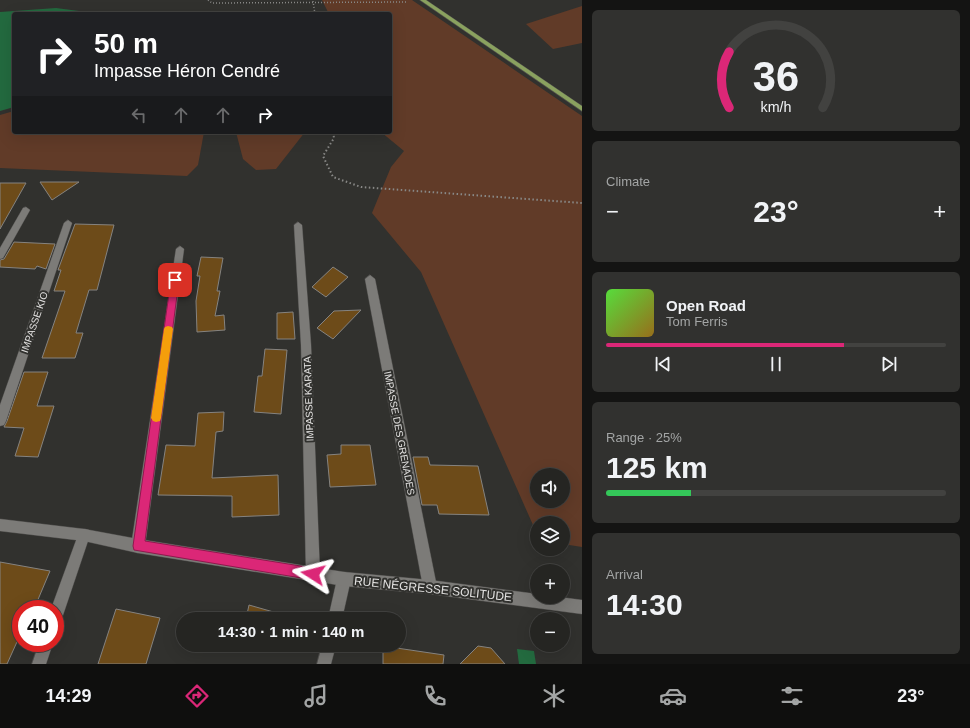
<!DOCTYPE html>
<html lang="en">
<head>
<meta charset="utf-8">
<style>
  :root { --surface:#252522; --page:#31312f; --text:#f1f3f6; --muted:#a3a5a5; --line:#424240; --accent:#db2777 }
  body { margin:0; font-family:Helvetica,sans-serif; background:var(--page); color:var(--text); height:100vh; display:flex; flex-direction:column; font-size:15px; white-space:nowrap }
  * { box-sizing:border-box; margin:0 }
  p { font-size:13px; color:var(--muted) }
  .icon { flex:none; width:22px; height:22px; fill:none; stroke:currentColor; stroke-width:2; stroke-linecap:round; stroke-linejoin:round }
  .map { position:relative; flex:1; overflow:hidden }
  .side { display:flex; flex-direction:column; gap:10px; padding:10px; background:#141413; width:388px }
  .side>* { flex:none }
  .hud { position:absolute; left:12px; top:12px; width:380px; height:122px; border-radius:4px; box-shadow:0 4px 16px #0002,0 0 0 1px var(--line); background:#202124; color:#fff; overflow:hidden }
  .tools { position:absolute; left:530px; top:468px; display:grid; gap:8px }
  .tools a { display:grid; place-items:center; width:40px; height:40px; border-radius:50%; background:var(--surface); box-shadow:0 4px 16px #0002,0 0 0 1px var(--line); font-size:20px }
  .speed { position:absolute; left:12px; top:600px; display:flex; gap:8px; font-size:20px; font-weight:700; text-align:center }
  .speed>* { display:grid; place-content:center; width:52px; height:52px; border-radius:50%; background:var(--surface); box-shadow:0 4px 16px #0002,0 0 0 1px var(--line); line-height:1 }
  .speed .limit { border:6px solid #d22; background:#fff; color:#111 }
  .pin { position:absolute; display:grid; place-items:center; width:34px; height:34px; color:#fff; margin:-17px; border-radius:8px; box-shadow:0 2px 6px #0006 }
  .me { position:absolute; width:44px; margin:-22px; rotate:279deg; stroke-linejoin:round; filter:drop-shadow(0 0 3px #0008) }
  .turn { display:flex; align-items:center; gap:14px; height:84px; padding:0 16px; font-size:18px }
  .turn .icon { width:52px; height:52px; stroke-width:2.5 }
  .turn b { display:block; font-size:28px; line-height:34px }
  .lanes { display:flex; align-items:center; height:38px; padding:0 16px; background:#0003; justify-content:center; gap:20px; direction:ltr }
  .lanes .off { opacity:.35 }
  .big { font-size:30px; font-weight:700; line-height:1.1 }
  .side .tile { flex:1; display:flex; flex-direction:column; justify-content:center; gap:6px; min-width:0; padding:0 14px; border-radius:6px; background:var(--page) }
  .side .dial { align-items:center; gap:0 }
  .dial svg { height:104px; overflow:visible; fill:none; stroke:var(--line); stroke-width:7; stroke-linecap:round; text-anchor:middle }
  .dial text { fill:var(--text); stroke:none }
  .song { display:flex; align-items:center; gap:12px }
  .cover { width:48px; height:48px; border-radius:6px; background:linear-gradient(135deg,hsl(110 70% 55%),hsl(40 70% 35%)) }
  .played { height:4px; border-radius:2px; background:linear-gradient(90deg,var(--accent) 70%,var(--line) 70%) }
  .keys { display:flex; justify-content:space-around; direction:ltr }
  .heat { display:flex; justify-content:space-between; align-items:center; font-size:22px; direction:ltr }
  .charge { height:6px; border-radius:3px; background:linear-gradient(90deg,#34c759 25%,var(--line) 0) }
  .trip { position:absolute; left:176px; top:612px; width:230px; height:40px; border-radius:20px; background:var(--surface); box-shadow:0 4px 16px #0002,0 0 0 1px var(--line); font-weight:700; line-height:40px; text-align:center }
  .tab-bar { display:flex; height:64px; justify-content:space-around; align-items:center; background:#0f0f0e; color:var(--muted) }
  .tab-bar .icon { width:28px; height:28px }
  .tab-bar .selected { color:var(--accent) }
  .tab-bar b { font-size:18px; color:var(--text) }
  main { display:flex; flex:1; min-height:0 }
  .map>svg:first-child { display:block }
  .green { fill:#613b28; fill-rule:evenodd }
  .water { fill:#236a3f }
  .building { fill:#6d4b19; stroke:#858380 }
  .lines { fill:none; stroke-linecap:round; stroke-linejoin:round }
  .minor-casing { stroke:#4e4d4b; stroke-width:1 }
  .tertiary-casing { stroke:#4e4d4b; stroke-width:1 }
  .primary-casing { stroke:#4e4d4b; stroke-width:1 }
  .path-far1 { stroke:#898987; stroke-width:1.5; stroke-dasharray:1 2; stroke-linecap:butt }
  .path { stroke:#898987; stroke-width:2; stroke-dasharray:1.5 2.5; stroke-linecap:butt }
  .minor { fill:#7c7b78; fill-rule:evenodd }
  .tertiary { fill:#7c7b78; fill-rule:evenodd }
  .primary { fill:#8aa15f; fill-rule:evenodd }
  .route { fill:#db2777; stroke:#8e194d }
  .slow { fill:#f59e0b }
  .labels { text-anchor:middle; stroke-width:4; stroke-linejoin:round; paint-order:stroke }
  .street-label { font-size:10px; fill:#e3e2e1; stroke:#31312e }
  .near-street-label { font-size:12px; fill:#e3e2e1; stroke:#31312e }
</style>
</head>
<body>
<main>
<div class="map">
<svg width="582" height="664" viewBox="0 0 582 664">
  <rect width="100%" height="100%" fill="#31312e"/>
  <!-- green -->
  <g class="green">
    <path d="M322,0H412L582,116V547L563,544V523H537V534L421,272L372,213L391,167L404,151L381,132H390V14H329ZM537,475H563V501H537Z"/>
    <polygon points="582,6 582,43 553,49 526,24"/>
    <polygon points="14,111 14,132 204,132 198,165 187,176 0,168 0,115"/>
    <polygon points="236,132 305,132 276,169 256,170 243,159"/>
  </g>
  <!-- water -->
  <g class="water">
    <polygon points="56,8 102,14 14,14 14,107 0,111 0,12"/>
    <polygon points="517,649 534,651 536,664 519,664"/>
  </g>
  <!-- building -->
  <g class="building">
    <polygon points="40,182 79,182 52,200"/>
    <polygon points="0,183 26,183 0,229"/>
    <polygon points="75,224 114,225 97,290 89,290 76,333 83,333 75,358 42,358 65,291 54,291 61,270 58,270"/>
    <polygon points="14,242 55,244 46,269 37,266 35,269 0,267 0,260 4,259"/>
    <polygon points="201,257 223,258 217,291 220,291 215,316 224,315 225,330 197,332 196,301 200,276 197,276"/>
    <polygon points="333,267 348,277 326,297 312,287"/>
    <polygon points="361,310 333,339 317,328 334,311"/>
    <polygon points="293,312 295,339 277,339 277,313"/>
    <polygon points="265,349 287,350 281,414 254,412 258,376 262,376"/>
    <polygon points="24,372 48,372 37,406 54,406 38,457 15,456 24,428 4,427 7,421"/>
    <polygon points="224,412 223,431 216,432 212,478 278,475 279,515 232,517 232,496 158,495 166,445 195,446 198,413"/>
    <polygon points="341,445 370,445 376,485 330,487 327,455 341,454"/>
    <polygon points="413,457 428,457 430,465 478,466 489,515 439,514 437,505 422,505"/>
    <polygon points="0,562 50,571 34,609 21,609 21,633 7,664 0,664"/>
    <polygon points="249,605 291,617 290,619 246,619"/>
    <polygon points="116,609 160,618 146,664 98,664"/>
    <polygon points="383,646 444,655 443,664 383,664"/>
    <polygon points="478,646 491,648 505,664 460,664"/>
  </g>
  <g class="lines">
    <defs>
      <g id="minor">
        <polygon points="26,207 30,210 3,258 0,259 0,248 23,208"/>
        <polygon points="68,220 72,223 6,421 4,425 0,426 0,405 64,223"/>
        <polygon points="298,222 302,225 311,345 320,574 318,579 313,581 308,579 306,574 301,345 294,225"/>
        <polygon points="180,246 184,249 145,546 143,551 138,553 133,551 131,546 176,249"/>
        <polygon points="370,275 375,279 437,587 435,592 430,594 425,592 423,587 365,279"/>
        <polygon points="84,529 89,530 90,535 62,618 60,623 55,625 55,609 51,609 78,535 79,530"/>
        <polygon points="344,572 349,574 351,579 342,619 328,619 337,579 339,574"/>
        <polygon points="39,643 53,643 46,664 32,664"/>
        <polygon points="322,645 336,645 331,664 317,664"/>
      </g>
      <polygon id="tertiary" points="0,519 84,529 138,539 344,572 430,580 537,594 537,597 559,597 582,600 582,614 430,594 344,586 138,553 84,541 0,531"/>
      <polygon id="primary" points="420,0 426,0 582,106 582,111"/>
    </defs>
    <!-- minor casing -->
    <use href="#minor" class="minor-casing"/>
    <!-- tertiary casing -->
    <use href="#tertiary" class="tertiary-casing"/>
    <!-- primary casing -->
    <use href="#primary" class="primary-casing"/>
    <!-- path-far1 -->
    <g class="path-far1">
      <polyline points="208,0 212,3 408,2"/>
      <polyline points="313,1 315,14"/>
    </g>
    <!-- path -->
    <polyline class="path" points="333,132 334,138 323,156 333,177 361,187 582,203"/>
    <!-- minor -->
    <use href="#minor" class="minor"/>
    <!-- tertiary -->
    <use href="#tertiary" class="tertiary"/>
    <!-- primary -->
    <use href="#primary" class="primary"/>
  </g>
  <!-- route -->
  <polygon class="route" points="175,277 179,280 145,541 313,568 318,570 319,574 318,578 313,580 134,550 133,546 171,280"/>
  <!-- slow -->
  <polygon class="slow" points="168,326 172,327 173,329 161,418 160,421 156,422 153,421 151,418 164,329 165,327"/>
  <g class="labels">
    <!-- street labels -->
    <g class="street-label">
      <text transform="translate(34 322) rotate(-71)" y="4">IMPASSE KIO</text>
      <text transform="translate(308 399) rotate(-92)" y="4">IMPASSE KARATA</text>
      <text transform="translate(400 433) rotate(79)" y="4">IMPASSE DES GRENADES</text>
    </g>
    <!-- near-street labels -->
    <g class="near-street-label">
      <text transform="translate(433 589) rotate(6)" y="4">RUE NÉGRESSE SOLITUDE</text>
    </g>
  </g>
</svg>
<div class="tools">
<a><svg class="icon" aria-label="sound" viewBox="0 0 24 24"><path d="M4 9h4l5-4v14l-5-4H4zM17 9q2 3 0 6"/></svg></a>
<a><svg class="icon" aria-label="layers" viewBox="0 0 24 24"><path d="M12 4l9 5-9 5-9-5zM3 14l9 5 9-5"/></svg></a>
<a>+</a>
<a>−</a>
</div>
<div class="speed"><div class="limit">40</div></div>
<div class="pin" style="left:175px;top:280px;background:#d93025"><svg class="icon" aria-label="arrive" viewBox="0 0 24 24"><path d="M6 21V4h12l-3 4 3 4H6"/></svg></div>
<svg class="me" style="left:313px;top:574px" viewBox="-20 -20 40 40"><path d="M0-17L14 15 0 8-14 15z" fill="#db2777" stroke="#fff" stroke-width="4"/></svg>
<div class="trip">14:30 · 1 min · 140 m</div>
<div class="hud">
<div class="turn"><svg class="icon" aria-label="right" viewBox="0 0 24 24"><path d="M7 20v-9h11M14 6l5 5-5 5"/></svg><div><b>50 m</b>Impasse Héron Cendré</div></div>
<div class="lanes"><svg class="icon off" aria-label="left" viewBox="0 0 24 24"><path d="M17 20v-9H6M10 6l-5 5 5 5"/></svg><svg class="icon off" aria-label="ahead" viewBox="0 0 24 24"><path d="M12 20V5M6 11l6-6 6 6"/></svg><svg class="icon off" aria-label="ahead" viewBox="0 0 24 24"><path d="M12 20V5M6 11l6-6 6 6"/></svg><svg class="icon" aria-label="right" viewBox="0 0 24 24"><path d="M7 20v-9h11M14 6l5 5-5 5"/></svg></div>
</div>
</div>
<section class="side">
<div class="tile dial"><svg viewBox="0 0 100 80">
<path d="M14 69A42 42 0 1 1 86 69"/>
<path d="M14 69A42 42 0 0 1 14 26" stroke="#db2777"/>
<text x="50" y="56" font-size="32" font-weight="700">36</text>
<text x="50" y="72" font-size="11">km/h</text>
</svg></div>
<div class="tile"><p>Climate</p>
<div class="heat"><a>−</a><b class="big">23°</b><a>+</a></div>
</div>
<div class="tile">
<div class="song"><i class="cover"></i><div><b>Open Road</b><p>Tom Ferris</p></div></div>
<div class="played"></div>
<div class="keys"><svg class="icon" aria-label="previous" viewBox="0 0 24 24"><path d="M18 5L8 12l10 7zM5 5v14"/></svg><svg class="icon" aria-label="pause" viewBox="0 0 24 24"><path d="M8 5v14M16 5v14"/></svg><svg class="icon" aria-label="next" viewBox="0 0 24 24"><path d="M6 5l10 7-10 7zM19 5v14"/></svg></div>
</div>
<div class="tile"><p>Range · 25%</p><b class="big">125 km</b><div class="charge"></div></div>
<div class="tile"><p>Arrival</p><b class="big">14:30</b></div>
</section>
</main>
<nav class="tab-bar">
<b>14:29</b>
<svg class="icon selected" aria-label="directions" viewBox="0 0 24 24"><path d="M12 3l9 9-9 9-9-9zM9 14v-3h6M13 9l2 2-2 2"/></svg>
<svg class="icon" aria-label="music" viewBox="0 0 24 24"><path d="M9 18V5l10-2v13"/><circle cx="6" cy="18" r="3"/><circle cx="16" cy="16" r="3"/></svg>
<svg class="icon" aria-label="phone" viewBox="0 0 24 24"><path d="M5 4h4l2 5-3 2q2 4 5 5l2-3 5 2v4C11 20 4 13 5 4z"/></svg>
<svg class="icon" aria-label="climate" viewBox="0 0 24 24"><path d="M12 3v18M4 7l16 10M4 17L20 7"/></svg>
<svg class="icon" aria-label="car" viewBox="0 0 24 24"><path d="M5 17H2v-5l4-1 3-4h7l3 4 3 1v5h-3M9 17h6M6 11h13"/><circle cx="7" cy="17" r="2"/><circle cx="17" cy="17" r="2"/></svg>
<svg class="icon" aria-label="filters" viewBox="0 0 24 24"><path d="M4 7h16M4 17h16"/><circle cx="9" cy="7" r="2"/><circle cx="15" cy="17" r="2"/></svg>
<b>23°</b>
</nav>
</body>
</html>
